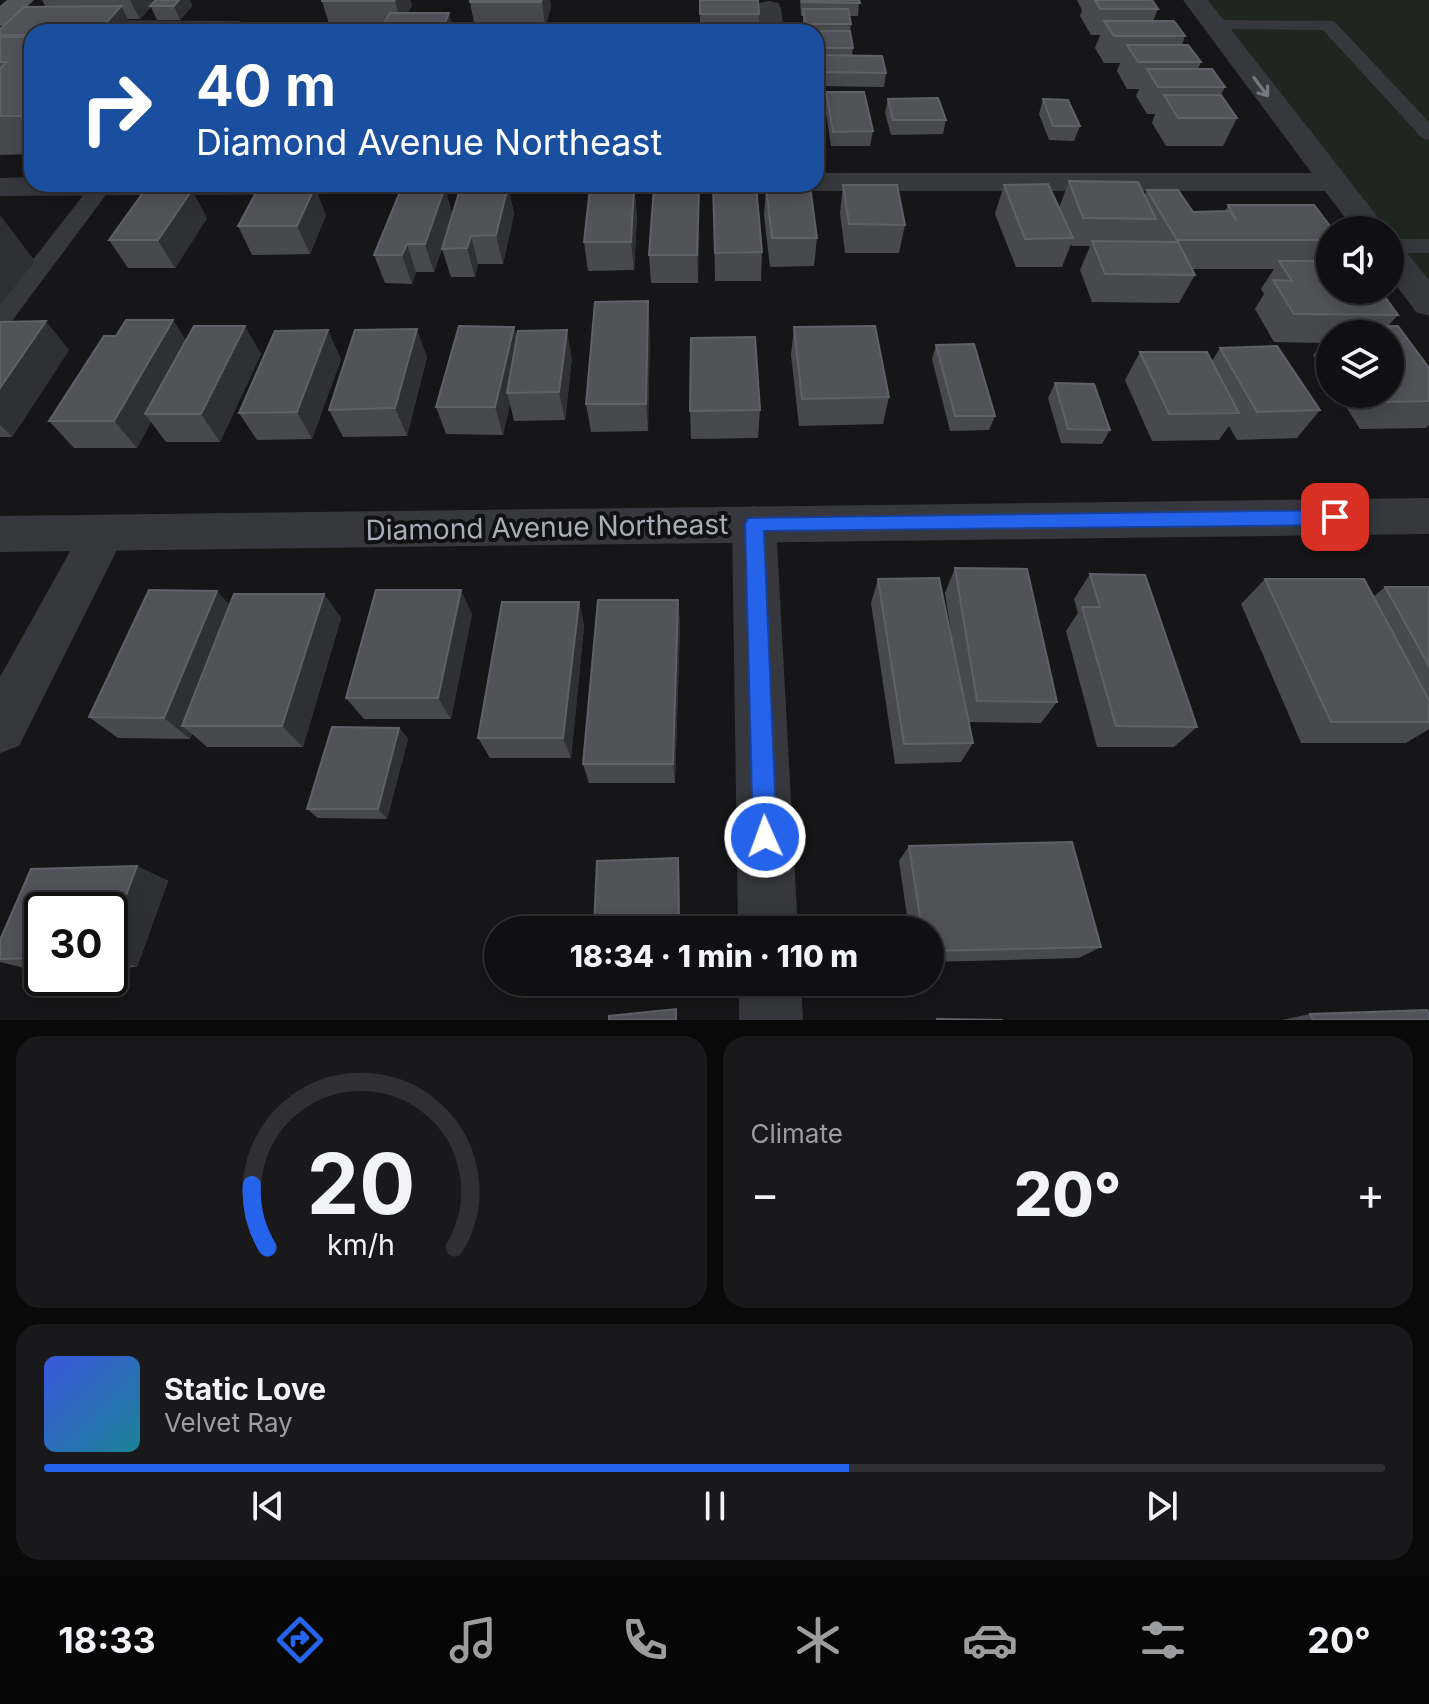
<!DOCTYPE html>
<html lang="en">
<head>
<meta charset="utf-8">
<style>
  :root { --surface:#101012; --page:#19191b; --text:#f1f3f6; --muted:#9c9d9f; --line:#303032; --accent:#2563eb }
  body { margin:0; font-family:Inter,sans-serif; background:var(--page); color:var(--text); height:100vh; display:flex; flex-direction:column; font-size:30px; white-space:nowrap }
  * { box-sizing:border-box; margin:0 }
  p { font-size:26px; color:var(--muted) }
  .icon { flex:none; width:44px; height:44px; fill:none; stroke:currentColor; stroke-width:2; stroke-linecap:round; stroke-linejoin:round }
  .map { position:relative; height:1020px; overflow:hidden }
  .panel { display:flex; flex-direction:column; gap:16px; padding:16px; background:#09090a; flex:1 }
  .panel>* { flex:none }
  .hud { position:absolute; left:24px; top:24px; width:800px; height:168px; border-radius:24px; box-shadow:0 4px 20px #0003,0 0 0 2px var(--line); background:#1a4fa0; color:#fff; overflow:hidden }
  .controls { position:absolute; left:1316px; top:216px; display:grid; gap:16px }
  .controls a { display:grid; place-items:center; width:88px; height:88px; border-radius:50%; background:var(--surface); box-shadow:0 4px 20px #0003,0 0 0 2px var(--line); font-size:40px }
  .speed { position:absolute; left:24px; top:892px; display:flex; gap:16px; font-size:40px; font-weight:700; text-align:center }
  .speed>* { display:grid; place-content:center; width:104px; height:104px; border-radius:50%; background:var(--surface); box-shadow:0 4px 20px #0003,0 0 0 2px var(--line); line-height:1 }
  .speed .limit { border:4px solid #111; border-radius:12px; background:#fff; color:#111 }
  .pin { position:absolute; display:grid; place-items:center; width:68px; height:68px; color:#fff; margin:-34px; border-radius:16px; box-shadow:0 4px 12px #0006 }
  .me { position:absolute; width:88px; margin:-44px; rotate:358deg; stroke-linejoin:round; filter:drop-shadow(0 0 6px #0008) }
  .turn { display:flex; align-items:center; gap:28px; height:168px; padding:0 40px; font-size:36px }
  .turn .icon { width:104px; height:104px; stroke-width:2.5 }
  .turn b { display:block; font-size:56px; line-height:68px }
  .big { font-size:60px; font-weight:800; line-height:1.1 }
  .panel .tile { flex:1; display:flex; flex-direction:column; justify-content:center; gap:12px; min-width:0; padding:0 28px; border-radius:24px; background:var(--page) }
  .panel .dial { align-items:center; gap:0 }
  .dial svg { height:208px; overflow:visible; fill:none; stroke:var(--line); stroke-width:7; stroke-linecap:round; text-anchor:middle }
  .dial text { fill:var(--text); stroke:none }
  .song { display:flex; align-items:center; gap:24px }
  .cover { width:96px; height:96px; border-radius:12px; background:linear-gradient(135deg,hsl(230 70% 55%),hsl(190 70% 35%)) }
  .played { height:8px; border-radius:4px; background:linear-gradient(90deg,var(--accent) 60%,var(--line) 60%) }
  .keys { display:flex; justify-content:space-around; direction:ltr }
  .heat { display:flex; justify-content:space-between; align-items:center; font-size:44px; direction:ltr }
  .panel .tiles { flex:1; display:grid; gap:16px; grid-template-columns:1fr 1fr }
  .tile:last-child { grid-column:span 2 }
  .trip { position:absolute; left:484px; top:916px; width:460px; height:80px; border-radius:40px; background:var(--surface); box-shadow:0 4px 20px #0003,0 0 0 2px var(--line); font-weight:800; line-height:80px; text-align:center }
  .tabs { display:flex; height:128px; justify-content:space-around; align-items:center; background:#060607; color:var(--muted) }
  .tabs .icon { width:56px; height:56px }
  .tabs .selected { color:var(--accent) }
  .tabs b { font-size:36px; color:var(--text) }
  .map>svg:first-child { display:block }
  .green { fill:#1e261f }
  .lines { fill:none; stroke-linecap:round; stroke-linejoin:round }
  .service { fill:#37383d; fill-rule:evenodd }
  .minor { fill:#37383d; fill-rule:evenodd }
  .tertiary { fill:#37383d; fill-rule:evenodd }
  .primary { fill:#53555c; fill-rule:evenodd }
  .wall { fill:#47494d }
  .shaded-wall { fill:#2f3033 }
  .building { fill:#525359; stroke:#5f6168; stroke-width:2 }
  .oneway { stroke:#757881 }
  .route { fill:#2563eb; stroke:#184099; stroke-width:2 }
  .labels { text-anchor:middle; stroke-width:8; stroke-linejoin:round; paint-order:stroke }
  .street-label { font-size:28px; fill:#a8adb8; stroke:#111113 }
</style>
</head>
<body>
<div class="map">
<svg width="1429" height="1020" viewBox="0 0 1429 1020">
  <rect width="100%" height="100%" fill="#161618"/>
  <!-- green -->
  <polygon class="green" points="1195,0 1429,0 1429,304 1390,254 1390,230 1371,230"/>
  <g class="lines">
    <!-- service -->
    <g class="service">
      <polygon points="90,20 239,21 248,26 244,32 84,29 81,25 84,21"/>
      <polygon points="1213,20 1334,21 1429,122 1429,140 1422,138 1323,30 1207,29 1204,25 1207,21"/>
      <polygon points="92,184 114,184 9,325 0,327 0,302"/>
      <rect x="1390" y="239" width="39" height="14"/>
    </g>
    <!-- minor -->
    <g class="minor">
      <polygon points="769,1 778,3 781,8 784,32 758,32 757,8 760,3"/>
      <polygon points="816,173 1333,173 1344,175 1349,182 1344,189 1333,191 816,191 805,189 802,184 816,184"/>
      <polygon points="32,177 32,184 509,184 504,191 493,193 0,196 0,178"/>
      <polygon points="754,506 770,511 776,524 798,930 738,930 732,524 738,511"/>
      <polygon points="103,516 119,521 125,534 19,746 0,753 0,677 87,521"/>
      <polygon points="739,982 801,982 803,1020 739,1020"/>
    </g>
    <!-- tertiary -->
    <g class="tertiary">
      <polygon points="1183,0 1208,0 1388,230 1354,230"/>
      <polygon points="1390,244 1402,247 1429,280 1429,316 1416,312 1390,277"/>
      <polygon points="1429,498 1429,534 0,552 0,516"/>
    </g>
    <!-- primary -->
    <polygon class="primary" points="7,0 34,0 9,24 0,26 0,6"/>
  </g>
  <!-- wall -->
  <g class="wall">
    <polygon points="42,0 190,0 192,6 180,20 157,20 151,7 140,19 128,19 135,32 32,32 32,154 0,155 0,29 46,7"/>
    <polygon points="410,0 412,6 382,27 330,27 322,1"/>
    <polygon points="550,0 551,6 545,28 475,28 470,2"/>
    <polygon points="700,0 759,14 759,27 700,28"/>
    <polygon points="800,0 859,0 858,16 849,16 851,24 850,32 853,48 852,55 886,73 884,87 816,86 816,32 803,31 803,16 801,16"/>
    <polygon points="1077,0 1152,0 1158,9 1153,21 1185,36 1182,45 1201,62 1198,69 1225,87 1221,95 1237,118 1223,146 1166,146 1152,123 1155,114 1147,114 1136,96 1139,89 1127,89 1117,71 1120,63 1104,63 1095,48 1100,35 1091,35 1080,16 1082,10"/>
    <polygon points="826,92 873,131 870,146 831,146 825,106"/>
    <polygon points="888,99 946,120 943,134 891,135 885,113"/>
    <polygon points="1043,99 1080,126 1074,141 1049,140 1039,114"/>
    <polygon points="1069,181 1144,196 1147,190 1193,212 1225,211 1228,205 1330,230 1330,255 1326,261 1398,315 1388,326 1429,368 1429,425 1426,428 1360,429 1338,394 1390,394 1390,334 1330,334 1330,382 1313,355 1322,343 1274,342 1255,309 1264,294 1261,289 1274,269 1192,269 1195,275 1179,303 1092,302 1080,270 1090,246 1072,246 1071,244 1062,267 1016,267 995,214 1004,185 1059,208"/>
    <polygon points="843,185 905,225 899,253 845,253 840,213"/>
    <polygon points="508,186 514,214 503,264 478,264 475,277 451,277 442,249 445,240 434,272 416,272 412,284 385,283 374,255"/>
    <polygon points="713,186 762,252 761,281 715,281"/>
    <polygon points="634,187 637,216 634,270 588,271 584,242"/>
    <polygon points="766,187 817,238 814,266 770,267 764,215"/>
    <polygon points="699,188 698,283 651,283 649,255"/>
    <polygon points="326,215 310,254 252,255 238,226"/>
    <polygon points="207,218 175,268 128,268 109,240"/>
    <polygon points="0,322 69,350 12,437 0,437"/>
    <polygon points="514,327 517,338 572,358 565,420 514,421 510,404 503,435 446,434 436,407"/>
    <polygon points="794,327 889,397 883,424 799,426 791,355"/>
    <polygon points="650,329 648,431 591,432 586,404"/>
    <polygon points="186,340 261,354 220,442 166,442 151,422 137,448 74,448 49,421"/>
    <polygon points="936,345 995,416 989,430 950,431 932,359"/>
    <polygon points="1220,348 1320,410 1297,438 1237,440 1229,426 1219,440 1152,441 1125,380 1140,352 1212,361"/>
    <polygon points="427,357 407,436 343,437 329,410"/>
    <polygon points="341,359 312,439 257,440 239,413"/>
    <polygon points="1055,383 1110,430 1102,444 1061,443 1048,398"/>
    <polygon points="760,410 758,438 691,439 690,411"/>
    <polygon points="955,568 1057,702 1041,723 969,722 973,743 961,762 895,764 871,603 878,579 953,645 945,593"/>
    <polygon points="1090,574 1197,727 1174,747 1097,747 1066,631 1078,613 1074,599"/>
    <polygon points="1265,579 1373,597 1385,587 1429,587 1429,729 1406,743 1301,743 1241,604"/>
    <polygon points="324,594 341,618 303,747 207,747 192,734 190,739 118,738 89,717 230,605"/>
    <polygon points="678,600 680,624 675,783 589,783 583,764"/>
    <polygon points="579,602 584,626 571,758 490,758 478,738"/>
    <polygon points="472,614 451,719 364,719 346,698"/>
    <polygon points="399,728 408,739 387,819 318,818 307,809"/>
    <polygon points="909,846 1101,947 1079,958 930,962 930,930 909,930 899,861"/>
    <polygon points="137,866 168,881 137,967 110,968 110,910 42,910 42,970 32,970 0,962 0,940 31,869"/>
    <polygon points="679,866 680,930 595,930 594,928"/>
    <polygon points="1428,1012 1429,1020 1282,1020 1310,1014"/>
  </g>
  <!-- shaded-wall -->
  <g class="shaded-wall">
    <polygon points="130,0 158,0 150,6 151,7 140,19"/>
    <polygon points="179,0 190,0 192,6 180,20 174,6"/>
    <polygon points="395,0 410,0 412,6 401,27"/>
    <polygon points="542,0 550,0 551,6 545,28"/>
    <polygon points="121,6 135,32 98,32"/>
    <polygon points="449,13 454,32 441,32"/>
    <polygon points="508,186 514,214 503,264 496,235"/>
    <polygon points="315,187 326,215 310,254 297,226"/>
    <polygon points="445,187 453,215 434,272 425,244"/>
    <polygon points="634,187 637,216 634,270 631,242"/>
    <polygon points="699,188 699,216 698,283 697,255"/>
    <polygon points="192,190 207,218 175,268 158,240"/>
    <polygon points="0,215 35,261 0,305"/>
    <polygon points="471,236 478,264 475,277 467,248"/>
    <polygon points="407,244 416,272 412,284 402,255"/>
    <polygon points="648,301 650,329 648,431 646,404"/>
    <polygon points="173,320 191,348 145,414 151,422 137,448 114,421"/>
    <polygon points="46,321 69,350 12,437 0,425 0,388"/>
    <polygon points="245,326 261,354 220,442 201,414"/>
    <polygon points="514,327 521,355 507,393 510,404 503,435 495,407"/>
    <polygon points="417,329 427,357 407,436 395,408"/>
    <polygon points="328,330 341,359 312,439 297,412"/>
    <polygon points="567,330 572,358 565,420 559,392"/>
    <polygon points="461,590 472,614 451,719 438,698"/>
    <polygon points="217,591 239,615 182,726 192,734 190,739 164,718"/>
    <polygon points="324,594 341,618 303,747 282,726"/>
    <polygon points="678,600 680,624 675,783 673,764"/>
    <polygon points="579,602 584,626 571,758 563,738"/>
    <polygon points="399,728 408,739 387,819 378,809"/>
    <polygon points="678,858 679,866 680,930 679,926"/>
    <polygon points="137,866 168,881 137,967 110,958 110,938"/>
  </g>
  <!-- building -->
  <g class="building">
    <polygon points="156,0 179,0 174,6 150,6"/>
    <polygon points="322,0 395,0 394,1 322,1"/>
    <polygon points="470,0 542,0 541,2 470,2"/>
    <polygon points="700,0 758,0 759,14 700,14"/>
    <polygon points="802,0 859,0 860,3 802,2"/>
    <polygon points="1095,0 1152,0 1158,9 1100,9"/>
    <polygon points="121,6 98,32 32,32 32,35 0,35 0,29 24,7"/>
    <polygon points="803,9 848,9 851,24 805,24"/>
    <polygon points="390,13 449,13 441,32 379,32"/>
    <polygon points="1104,21 1174,21 1185,36 1114,36"/>
    <polygon points="801,31 850,31 853,48 816,48 816,32 801,32"/>
    <polygon points="0,37 32,37 32,116 0,116 0,69 7,62 0,62"/>
    <polygon points="1127,45 1188,45 1201,62 1138,62"/>
    <polygon points="816,55 882,56 886,73 816,72"/>
    <polygon points="1147,69 1212,69 1225,87 1158,87"/>
    <polygon points="826,92 864,92 873,131 833,132"/>
    <polygon points="1164,95 1221,95 1237,118 1178,118"/>
    <polygon points="938,98 946,120 893,120 888,99"/>
    <polygon points="1043,99 1068,100 1080,126 1053,126"/>
    <polygon points="1069,181 1138,182 1156,219 1083,218"/>
    <polygon points="1048,184 1073,238 1025,239 1004,185"/>
    <polygon points="756,185 762,252 715,253 713,186"/>
    <polygon points="843,185 897,185 905,225 849,224"/>
    <polygon points="461,186 508,186 496,235 471,236 467,248 442,249"/>
    <polygon points="810,186 817,238 772,238 766,187"/>
    <polygon points="259,187 315,187 297,226 238,226"/>
    <polygon points="402,187 445,187 425,244 407,244 402,255 374,255"/>
    <polygon points="634,187 631,242 584,242 590,188"/>
    <polygon points="654,187 699,188 697,255 649,255"/>
    <polygon points="145,190 192,190 158,240 109,240"/>
    <polygon points="1147,190 1178,190 1193,212 1230,211 1237,221 1228,205 1314,205 1333,230 1330,230 1330,240 1177,240"/>
    <polygon points="1092,241 1178,242 1195,275 1105,274"/>
    <polygon points="1279,261 1330,261 1330,290 1380,290 1398,315 1294,314 1273,280 1292,281"/>
    <polygon points="648,301 646,404 586,404 595,302"/>
    <polygon points="126,320 173,320 114,421 49,421 104,336 116,336"/>
    <polygon points="46,321 0,388 0,322"/>
    <polygon points="194,326 245,326 201,414 145,414"/>
    <polygon points="459,326 514,327 495,407 436,407"/>
    <polygon points="875,326 889,397 802,399 794,327"/>
    <polygon points="1398,326 1429,368 1429,401 1385,402 1380,394 1390,394 1390,334 1339,334 1334,327"/>
    <polygon points="417,329 395,408 329,410 355,330"/>
    <polygon points="328,330 297,412 239,413 275,331"/>
    <polygon points="567,330 559,392 507,393 518,331"/>
    <polygon points="755,337 760,410 690,411 691,338"/>
    <polygon points="974,344 995,416 955,416 936,345"/>
    <polygon points="1277,346 1320,410 1257,412 1220,348"/>
    <polygon points="1140,352 1207,352 1239,413 1169,414"/>
    <polygon points="1055,383 1094,384 1110,430 1068,429"/>
    <polygon points="955,568 1027,569 1057,702 977,701"/>
    <polygon points="1090,574 1145,575 1197,727 1116,726 1082,607 1100,607"/>
    <polygon points="939,578 973,743 904,744 878,579"/>
    <polygon points="1265,579 1364,579 1429,700 1429,722 1331,722"/>
    <polygon points="1385,587 1429,587 1429,666"/>
    <polygon points="149,590 217,591 164,718 89,717"/>
    <polygon points="376,590 461,590 438,698 346,698"/>
    <polygon points="234,594 324,594 282,726 182,726"/>
    <polygon points="598,600 678,600 673,764 583,764"/>
    <polygon points="502,602 579,602 563,738 478,738"/>
    <polygon points="332,727 399,728 378,809 307,809"/>
    <polygon points="1072,842 1101,947 930,951 930,930 922,930 909,846"/>
    <polygon points="678,858 679,926 594,928 597,861"/>
    <polygon points="137,866 110,938 110,910 42,910 42,958 0,959 0,940 31,869"/>
    <polygon points="676,1009 676,1020 609,1020 609,1016"/>
    <polygon points="1427,1010 1429,1014 1429,1020 1313,1020 1310,1014"/>
    <polygon points="937,1019 1003,1020 937,1020"/>
  </g>
  <!-- one-way arrows -->
  <defs><path id="oneway-shaft" d="M-6 0H5M1.5-3L5.5 0L1.5 3" fill="none" stroke-width="1.6" stroke-linecap="round" stroke-linejoin="round" transform="scale(2)"/></defs>
  <use class="oneway" href="#oneway-shaft" transform="translate(1261 87) rotate(53)"/>
  <!-- route -->
  <polygon class="route" points="1335,510 1344,517 1335,525 764,531 777,837 773,845 765,848 757,845 753,837 745,524 748,518"/>
  <g class="labels">
    <!-- street labels -->
    <g class="street-label">
      <text transform="translate(547 527) rotate(-1)" y="10">Diamond Avenue Northeast</text>
    </g>
  </g>
</svg>
<div class="controls">
<a><svg class="icon" aria-label="sound" viewBox="0 0 24 24"><path d="M4 9h4l5-4v14l-5-4H4zM17 9q2 3 0 6"/></svg></a>
<a><svg class="icon" aria-label="layers" viewBox="0 0 24 24"><path d="M12 4l9 5-9 5-9-5zM3 14l9 5 9-5"/></svg></a>
</div>
<div class="speed"><div class="limit">30</div></div>
<div class="pin" style="left:1335px;top:517px;background:#d93025"><svg class="icon" aria-label="arrive" viewBox="0 0 24 24"><path d="M6 21V4h12l-3 4 3 4H6"/></svg></div>
<svg class="me" style="left:765px;top:837px" viewBox="-20 -20 40 40"><circle r="17" fill="#2563eb" stroke="#fff" stroke-width="3"/><path d="M0-11L8 9 0 5-8 9z" fill="#fff"/></svg>
<div class="trip">18:34 · 1 min · 110 m</div>
<div class="hud">
<div class="turn"><svg class="icon" aria-label="right" viewBox="0 0 24 24"><path d="M7 20v-9h11M14 6l5 5-5 5"/></svg><div><b>40 m</b>Diamond Avenue Northeast</div></div>
</div>
</div>
<section class="panel">
<div class="tiles">
<div class="tile dial"><svg viewBox="0 0 100 80">
<path d="M14 69A42 42 0 1 1 86 69"/>
<path d="M14 69A42 42 0 0 1 8 45" stroke="#2563eb"/>
<text x="50" y="56" font-size="32" font-weight="700">20</text>
<text x="50" y="72" font-size="11">km/h</text>
</svg></div>
<div class="tile"><p>Climate</p>
<div class="heat"><a>−</a><b class="big">20°</b><a>+</a></div>
</div>
<div class="tile">
<div class="song"><i class="cover"></i><div><b>Static Love</b><p>Velvet Ray</p></div></div>
<div class="played"></div>
<div class="keys"><svg class="icon" aria-label="previous" viewBox="0 0 24 24"><path d="M18 5L8 12l10 7zM5 5v14"/></svg><svg class="icon" aria-label="pause" viewBox="0 0 24 24"><path d="M8 5v14M16 5v14"/></svg><svg class="icon" aria-label="next" viewBox="0 0 24 24"><path d="M6 5l10 7-10 7zM19 5v14"/></svg></div>
</div>
</div>
</section>
<nav class="tabs">
<b>18:33</b>
<svg class="icon selected" aria-label="directions" viewBox="0 0 24 24"><path d="M12 3l9 9-9 9-9-9zM9 14v-3h6M13 9l2 2-2 2"/></svg>
<svg class="icon" aria-label="music" viewBox="0 0 24 24"><path d="M9 18V5l10-2v13"/><circle cx="6" cy="18" r="3"/><circle cx="16" cy="16" r="3"/></svg>
<svg class="icon" aria-label="phone" viewBox="0 0 24 24"><path d="M5 4h4l2 5-3 2q2 4 5 5l2-3 5 2v4C11 20 4 13 5 4z"/></svg>
<svg class="icon" aria-label="climate" viewBox="0 0 24 24"><path d="M12 3v18M4 7l16 10M4 17L20 7"/></svg>
<svg class="icon" aria-label="car" viewBox="0 0 24 24"><path d="M5 17H2v-5l4-1 3-4h7l3 4 3 1v5h-3M9 17h6M6 11h13"/><circle cx="7" cy="17" r="2"/><circle cx="17" cy="17" r="2"/></svg>
<svg class="icon" aria-label="filters" viewBox="0 0 24 24"><path d="M4 7h16M4 17h16"/><circle cx="9" cy="7" r="2"/><circle cx="15" cy="17" r="2"/></svg>
<b>20°</b>
</nav>
</body>
</html>
